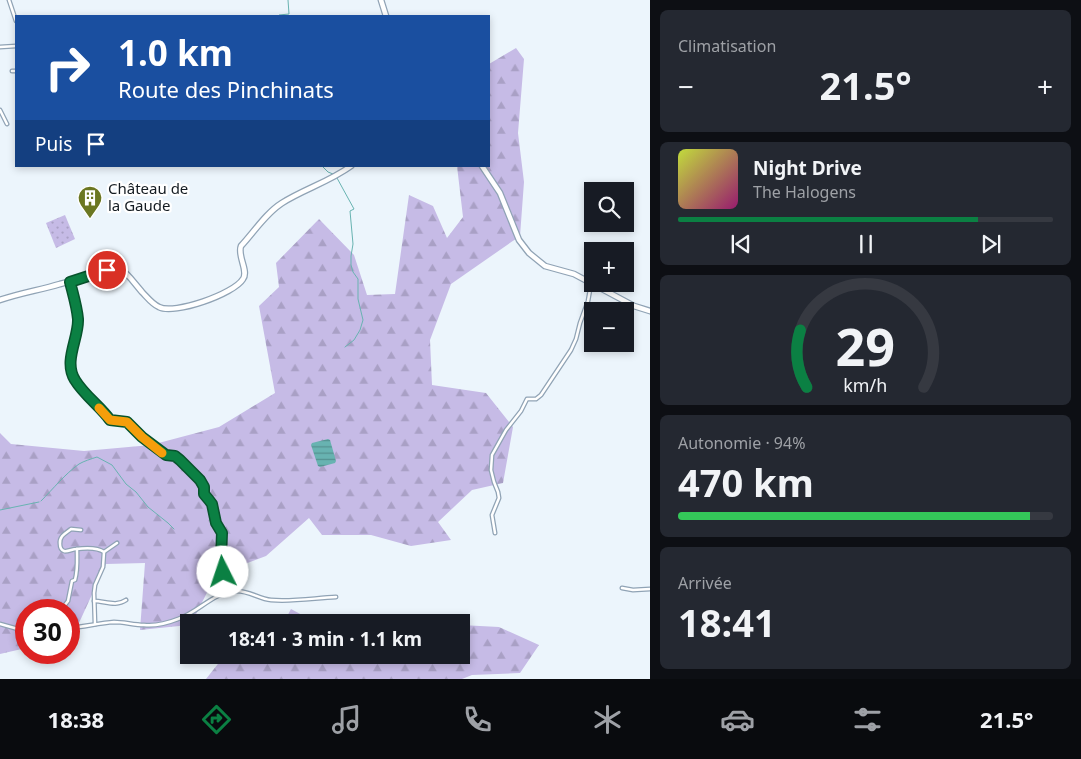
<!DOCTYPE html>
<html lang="fr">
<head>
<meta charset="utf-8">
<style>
  :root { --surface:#171b24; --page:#242831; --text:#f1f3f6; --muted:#9ea1a6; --line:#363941; --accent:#0b8043 }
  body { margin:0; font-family:"Noto Sans",sans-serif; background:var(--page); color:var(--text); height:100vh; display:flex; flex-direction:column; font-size:19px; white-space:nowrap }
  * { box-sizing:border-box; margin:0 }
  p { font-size:16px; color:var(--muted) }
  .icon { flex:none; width:28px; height:28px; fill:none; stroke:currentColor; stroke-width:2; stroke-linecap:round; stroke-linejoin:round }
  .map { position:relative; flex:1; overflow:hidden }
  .side { display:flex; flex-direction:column; gap:10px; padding:10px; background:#0d0f14; width:431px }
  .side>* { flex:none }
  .guide { position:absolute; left:15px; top:15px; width:475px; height:152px; border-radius:0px; box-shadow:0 2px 8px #0003; background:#1a4fa0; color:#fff; overflow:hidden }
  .tools { position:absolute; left:584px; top:182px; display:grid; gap:10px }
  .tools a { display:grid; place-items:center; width:50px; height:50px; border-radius:0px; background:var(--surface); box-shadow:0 2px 8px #0003; font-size:25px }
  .speed { position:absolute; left:15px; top:599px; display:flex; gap:10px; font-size:25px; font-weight:700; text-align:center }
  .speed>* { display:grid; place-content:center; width:65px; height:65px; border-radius:50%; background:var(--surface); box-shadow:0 2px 8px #0003; line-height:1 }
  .speed .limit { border:8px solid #d22; background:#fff; color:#111 }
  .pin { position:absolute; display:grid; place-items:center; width:42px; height:42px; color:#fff; margin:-21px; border:2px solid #fff; border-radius:50%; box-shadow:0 1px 5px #0007 }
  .me { position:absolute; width:55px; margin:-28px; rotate:356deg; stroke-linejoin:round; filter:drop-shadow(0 0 4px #0008) }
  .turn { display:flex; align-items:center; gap:18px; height:105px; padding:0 20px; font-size:22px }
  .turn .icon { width:65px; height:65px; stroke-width:2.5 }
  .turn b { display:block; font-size:35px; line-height:42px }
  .then { display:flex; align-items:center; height:48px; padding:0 20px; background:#0003; gap:10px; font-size:19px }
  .big { font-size:38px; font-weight:700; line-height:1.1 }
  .side .tile { flex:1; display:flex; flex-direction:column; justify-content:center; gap:8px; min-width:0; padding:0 18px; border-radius:8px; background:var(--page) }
  .side .dial { align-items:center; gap:0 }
  .dial svg { height:130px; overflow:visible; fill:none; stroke:var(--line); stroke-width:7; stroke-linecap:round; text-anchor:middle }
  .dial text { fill:var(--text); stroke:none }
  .song { display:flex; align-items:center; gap:15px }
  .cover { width:60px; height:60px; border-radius:8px; background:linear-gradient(135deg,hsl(70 70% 55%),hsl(320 70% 35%)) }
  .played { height:5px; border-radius:2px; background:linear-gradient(90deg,var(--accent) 80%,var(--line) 80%) }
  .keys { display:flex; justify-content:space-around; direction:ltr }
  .heat { display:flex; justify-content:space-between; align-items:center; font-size:28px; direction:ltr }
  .charge { height:8px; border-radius:4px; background:linear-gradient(90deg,#34c759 94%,var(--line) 0) }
  .trip { position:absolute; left:180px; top:614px; width:290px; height:50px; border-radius:0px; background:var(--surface); box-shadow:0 2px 8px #0003; font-weight:700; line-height:50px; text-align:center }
  .dock { display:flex; height:80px; justify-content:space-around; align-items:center; background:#090b0e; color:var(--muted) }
  .dock .icon { width:35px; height:35px }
  .dock .current { color:var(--accent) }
  .dock b { font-size:22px; color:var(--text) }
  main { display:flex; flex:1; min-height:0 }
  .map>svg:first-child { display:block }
  .green { fill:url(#green-dots) }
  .forest { fill:url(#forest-firs) }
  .water { fill:url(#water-rules) }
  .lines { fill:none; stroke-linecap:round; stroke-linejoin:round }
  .stream { stroke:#68b3b1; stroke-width:1 }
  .street-casing { stroke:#90a3b5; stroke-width:5 }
  .secondary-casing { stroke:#90a3b5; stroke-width:7 }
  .street { stroke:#fff; stroke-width:2.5 }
  .secondary { stroke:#fff; stroke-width:4.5 }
  .route-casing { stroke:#07532c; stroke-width:12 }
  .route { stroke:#0b8043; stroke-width:9 }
  .slow { stroke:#f59e0b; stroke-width:9 }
  .labels { text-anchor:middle; stroke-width:4.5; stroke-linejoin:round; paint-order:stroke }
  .poi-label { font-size:15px; fill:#151c22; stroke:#fff; text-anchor:start }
</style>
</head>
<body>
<main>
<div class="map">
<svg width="650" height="679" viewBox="0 0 650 679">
  <defs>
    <pattern id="green-dots" width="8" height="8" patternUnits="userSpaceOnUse" patternTransform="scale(1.25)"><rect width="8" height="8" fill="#c6bbe6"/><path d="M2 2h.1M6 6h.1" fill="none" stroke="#a9a0c5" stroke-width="1.8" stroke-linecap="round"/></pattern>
    <pattern id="forest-firs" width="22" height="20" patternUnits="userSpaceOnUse" patternTransform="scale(1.25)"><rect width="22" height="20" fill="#c6bbe6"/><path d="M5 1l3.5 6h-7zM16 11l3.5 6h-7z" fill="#a9a0c5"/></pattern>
    <pattern id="water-rules" width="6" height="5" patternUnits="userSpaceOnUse" patternTransform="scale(1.25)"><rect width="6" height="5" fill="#68b3b1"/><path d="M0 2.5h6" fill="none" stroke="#549190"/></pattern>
  </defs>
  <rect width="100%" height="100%" fill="#ecf5fc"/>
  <!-- green -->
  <polygon class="green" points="65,215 75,239 56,248 46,223"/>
  <!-- forest -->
  <g class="forest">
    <polygon points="516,48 524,59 518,133 524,182 520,236 451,284 430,340 432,385 486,393 513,427 503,483 472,490 438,522 451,540 411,546 371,535 322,535 309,518 266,556 216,575 192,622 189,622 189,625 140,630 145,563 106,564 73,636 69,637 69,610 26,610 26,648 0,654 0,433 11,444 84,451 151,445 219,427 275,393 259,306 279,287 276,263 319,219 354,255 367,295 395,294 409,195 433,206 447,238 463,217 457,166 489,166 489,64"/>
    <polygon points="291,609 315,622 284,622"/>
    <polygon points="461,625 499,627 539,645 520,673 472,675 462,679 206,679 225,655 461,655"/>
  </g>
  <!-- water -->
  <polygon class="water" points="328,439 330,440 336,461 335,463 320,467 318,466 311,445 312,443"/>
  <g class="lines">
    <!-- stream -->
    <g class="stream">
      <polyline points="279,16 279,15 289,14 288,0"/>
      <polyline points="322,166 328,172 333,174"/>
      <polyline points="337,178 354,209 350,211 353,244 351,256 351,265 353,272 358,279 358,299 363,320 360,330 354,340 345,347"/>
      <path d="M41,501C53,489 65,474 79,464C84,461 91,459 97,457L112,465L126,484L136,492L148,507L168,523L174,529"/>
      <polyline points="0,510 39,502"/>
    </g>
    <defs>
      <g id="street">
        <polyline points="9,0 16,21"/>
        <polyline points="0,47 16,46"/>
        <polyline points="12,71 16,71"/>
        <polyline points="0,110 7,124"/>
        <path d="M70,282C73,293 78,309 78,321C77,341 66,359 75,380L110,420L127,422L142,437L166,455L177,457L200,480L204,487V494C211,501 213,509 214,518C215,524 220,527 221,532C223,537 221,543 221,548C220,567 223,575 235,591"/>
        <path d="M81,530L71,529C66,533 59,536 60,544C60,547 61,550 64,551C67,552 73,549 76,549C84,548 97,547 104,552L103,567L95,585L94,593L95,624"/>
        <polyline points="495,533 492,515 499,498 498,492 494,482 491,470 492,455 506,430 521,411 527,399 536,399 541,395 571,350 576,339 580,323 588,301 591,284"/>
        <polyline points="104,552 117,543"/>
        <polyline points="622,588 633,590 650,589"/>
        <path d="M94,601C105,601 116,607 126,600"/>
        <path d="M61,610L68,601L72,581L75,580C78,569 77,560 77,549"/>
        <polyline points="0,624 18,629 26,629"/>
        <path d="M69,628C84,627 99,623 114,622C124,622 134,625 144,625C155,626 168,623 178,619C199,612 212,593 235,591C248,590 259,599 271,600C292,602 315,598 336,597"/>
      </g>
      <g id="secondary">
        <polyline points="381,0 386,16"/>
        <polyline points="482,166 500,193 519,240 529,253 545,266 574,274 634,306 650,311"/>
        <path d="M0,300C20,293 40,290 60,284C80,279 99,272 119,266C127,274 135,283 142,292C147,297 152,304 159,307C174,315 234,294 243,279C249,271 237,256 241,246C254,232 266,213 282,203C304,189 329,182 351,166"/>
      </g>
    </defs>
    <!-- street casing -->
    <use href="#street" class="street-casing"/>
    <!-- secondary casing -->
    <use href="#secondary" class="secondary-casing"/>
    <!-- street -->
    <use href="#street" class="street"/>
    <!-- secondary -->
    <use href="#secondary" class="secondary"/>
  </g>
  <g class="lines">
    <defs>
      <path id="route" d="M107,270L70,282C73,294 77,307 78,319C79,338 63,361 75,380C84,395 100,406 110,420L127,422L142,437L166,455L175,456L180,460L200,480L204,487V494L209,500L212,504L216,523L222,533L221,558L223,572"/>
    </defs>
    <!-- route casing -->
    <use href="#route" class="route-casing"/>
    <!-- route -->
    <use href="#route" class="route"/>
    <!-- slow -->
    <polyline class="slow" points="99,408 110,420 127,422 142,437 162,453"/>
  </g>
  <!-- icons -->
  <defs>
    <symbol id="building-pin" viewBox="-11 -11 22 30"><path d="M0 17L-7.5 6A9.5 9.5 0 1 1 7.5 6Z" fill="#6b7722" stroke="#fff"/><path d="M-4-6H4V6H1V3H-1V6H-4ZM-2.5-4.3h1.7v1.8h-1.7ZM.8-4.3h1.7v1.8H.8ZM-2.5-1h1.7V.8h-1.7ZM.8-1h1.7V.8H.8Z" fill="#fff"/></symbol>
  </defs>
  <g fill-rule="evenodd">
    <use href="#building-pin" x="76" y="184" width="28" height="38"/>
  </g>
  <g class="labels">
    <!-- poi labels -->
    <g class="poi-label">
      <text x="108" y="194">Château de<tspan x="108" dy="17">la Gaude</tspan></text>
    </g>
  </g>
</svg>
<div class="tools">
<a><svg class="icon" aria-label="search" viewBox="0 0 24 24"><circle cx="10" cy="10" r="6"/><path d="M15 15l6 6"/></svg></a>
<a>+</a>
<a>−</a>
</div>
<div class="speed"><div class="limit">30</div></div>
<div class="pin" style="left:107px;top:270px;background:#d93025"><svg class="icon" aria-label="arrive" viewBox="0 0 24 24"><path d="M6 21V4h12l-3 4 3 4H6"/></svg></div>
<svg class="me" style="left:223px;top:572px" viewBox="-20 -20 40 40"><circle r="19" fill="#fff"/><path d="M0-13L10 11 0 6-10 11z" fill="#0b8043"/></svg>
<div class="trip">18:41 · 3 min · 1.1 km</div>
<div class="guide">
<div class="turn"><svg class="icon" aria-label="right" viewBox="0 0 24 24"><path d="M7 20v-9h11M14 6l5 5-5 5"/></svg><div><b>1.0 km</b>Route des Pinchinats</div></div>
<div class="then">Puis<svg class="icon" aria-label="arrive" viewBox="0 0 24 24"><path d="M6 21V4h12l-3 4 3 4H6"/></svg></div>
</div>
</div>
<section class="side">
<div class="tile"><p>Climatisation</p>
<div class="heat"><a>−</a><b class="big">21.5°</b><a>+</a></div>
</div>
<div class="tile">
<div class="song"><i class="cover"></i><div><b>Night Drive</b><p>The Halogens</p></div></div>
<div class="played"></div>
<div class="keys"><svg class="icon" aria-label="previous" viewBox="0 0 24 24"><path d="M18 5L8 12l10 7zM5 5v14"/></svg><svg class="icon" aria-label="pause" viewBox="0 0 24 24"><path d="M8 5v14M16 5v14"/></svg><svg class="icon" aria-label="next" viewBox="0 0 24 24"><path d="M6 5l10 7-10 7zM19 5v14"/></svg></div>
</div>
<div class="tile dial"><svg viewBox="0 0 100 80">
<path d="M14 69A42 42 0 1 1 86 69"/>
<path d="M14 69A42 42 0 0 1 10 34" stroke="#0b8043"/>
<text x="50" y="56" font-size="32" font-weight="700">29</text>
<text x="50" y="72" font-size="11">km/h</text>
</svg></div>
<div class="tile"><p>Autonomie · 94%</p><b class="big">470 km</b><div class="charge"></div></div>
<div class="tile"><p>Arrivée</p><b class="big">18:41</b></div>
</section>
</main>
<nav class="dock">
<b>18:38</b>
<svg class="icon current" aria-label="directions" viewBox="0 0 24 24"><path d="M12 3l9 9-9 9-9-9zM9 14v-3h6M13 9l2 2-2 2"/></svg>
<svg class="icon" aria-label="music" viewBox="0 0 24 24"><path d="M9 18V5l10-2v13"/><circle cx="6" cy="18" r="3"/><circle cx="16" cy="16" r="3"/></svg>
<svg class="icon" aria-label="phone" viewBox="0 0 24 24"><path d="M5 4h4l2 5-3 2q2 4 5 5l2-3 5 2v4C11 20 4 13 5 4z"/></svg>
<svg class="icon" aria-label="climate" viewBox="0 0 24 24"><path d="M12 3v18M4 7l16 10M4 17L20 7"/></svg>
<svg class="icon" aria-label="car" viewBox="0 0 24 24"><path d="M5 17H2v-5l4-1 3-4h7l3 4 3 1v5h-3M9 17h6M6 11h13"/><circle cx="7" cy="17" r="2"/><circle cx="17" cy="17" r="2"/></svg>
<svg class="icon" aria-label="filters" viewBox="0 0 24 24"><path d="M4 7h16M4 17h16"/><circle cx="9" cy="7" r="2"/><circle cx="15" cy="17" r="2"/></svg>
<b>21.5°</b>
</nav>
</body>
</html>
